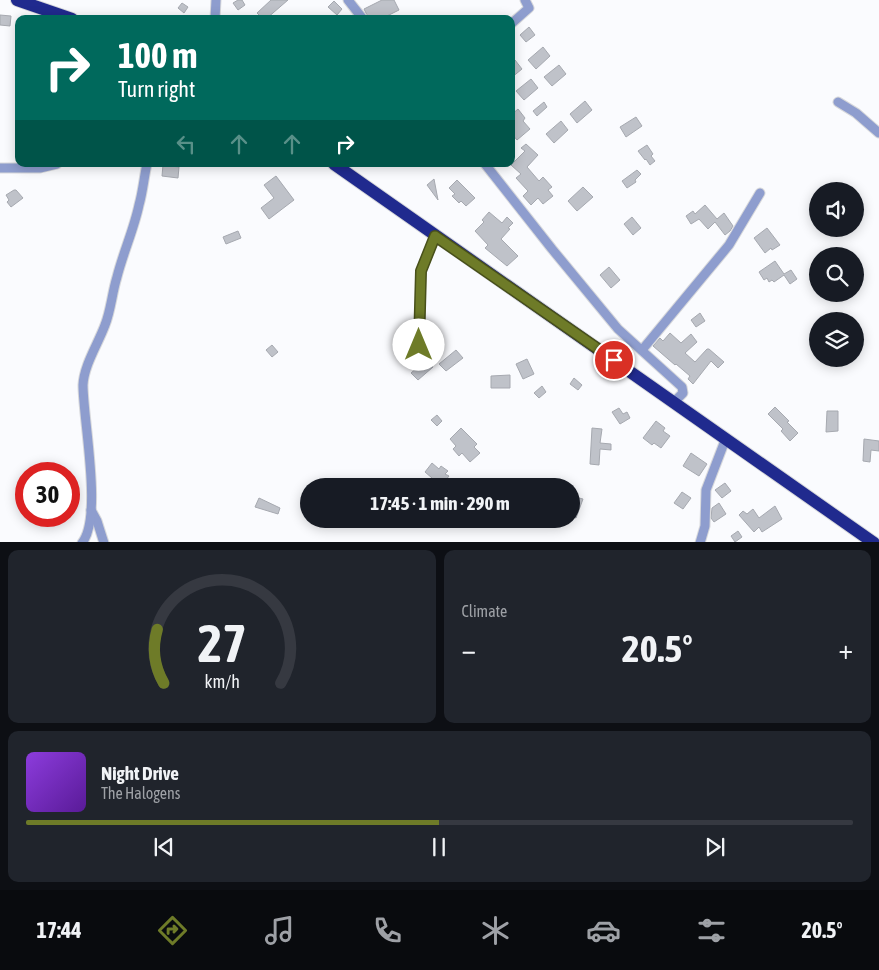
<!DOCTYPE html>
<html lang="en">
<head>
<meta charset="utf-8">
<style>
  :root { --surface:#171b24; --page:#20242c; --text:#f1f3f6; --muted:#9ea1a6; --line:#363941; --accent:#6e7b28 }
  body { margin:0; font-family:"Asap Condensed",sans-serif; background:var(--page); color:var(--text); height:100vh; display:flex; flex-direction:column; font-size:19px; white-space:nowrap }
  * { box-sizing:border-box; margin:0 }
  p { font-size:16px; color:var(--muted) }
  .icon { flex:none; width:28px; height:28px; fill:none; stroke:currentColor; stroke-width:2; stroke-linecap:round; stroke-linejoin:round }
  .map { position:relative; height:542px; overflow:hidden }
  .panel { display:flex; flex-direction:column; gap:8px; padding:8px; background:#0d0f14; flex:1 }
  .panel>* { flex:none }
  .guide { position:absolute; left:15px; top:15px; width:500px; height:152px; border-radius:10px; box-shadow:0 2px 12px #0003; background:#00695c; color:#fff; overflow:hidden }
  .fabs { position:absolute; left:809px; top:182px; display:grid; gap:10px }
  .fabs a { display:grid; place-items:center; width:55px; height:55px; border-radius:50%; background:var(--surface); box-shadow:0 2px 12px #0003; font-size:25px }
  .speed { position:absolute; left:15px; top:462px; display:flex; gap:10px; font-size:25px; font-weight:700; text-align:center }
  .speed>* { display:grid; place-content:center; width:65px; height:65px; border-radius:50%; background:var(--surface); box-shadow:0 2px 12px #0003; line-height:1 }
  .speed .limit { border:8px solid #d22; background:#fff; color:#111 }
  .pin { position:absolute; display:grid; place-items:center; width:42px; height:42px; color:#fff; margin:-21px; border:2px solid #fff; border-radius:50%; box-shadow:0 1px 5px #0007 }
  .me { position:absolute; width:55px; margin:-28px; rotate:0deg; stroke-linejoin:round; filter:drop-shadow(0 0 4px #0008) }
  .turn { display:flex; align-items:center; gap:18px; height:105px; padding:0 20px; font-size:22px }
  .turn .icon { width:65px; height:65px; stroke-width:2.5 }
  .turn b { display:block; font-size:35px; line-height:42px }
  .lanes { display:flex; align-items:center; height:48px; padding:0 20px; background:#0003; justify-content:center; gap:25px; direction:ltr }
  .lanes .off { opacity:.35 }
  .big { font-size:38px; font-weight:700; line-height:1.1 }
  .panel .widget { flex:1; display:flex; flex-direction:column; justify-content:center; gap:8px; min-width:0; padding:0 18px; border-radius:10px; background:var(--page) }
  .panel .dial { align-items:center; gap:0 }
  .dial svg { height:130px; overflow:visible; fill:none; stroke:var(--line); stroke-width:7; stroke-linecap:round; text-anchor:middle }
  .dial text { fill:var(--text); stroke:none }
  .song { display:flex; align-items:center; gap:15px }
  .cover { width:60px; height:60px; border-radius:8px; background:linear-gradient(135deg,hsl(270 70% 55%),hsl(270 70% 35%)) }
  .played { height:5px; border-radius:2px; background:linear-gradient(90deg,var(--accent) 50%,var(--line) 50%) }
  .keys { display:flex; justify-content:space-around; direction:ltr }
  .heat { display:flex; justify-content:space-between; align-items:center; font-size:28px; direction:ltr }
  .panel .tiles { flex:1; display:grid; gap:8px; grid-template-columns:1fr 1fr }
  .widget:last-child { grid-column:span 2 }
  .trip { position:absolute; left:300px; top:478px; width:280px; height:50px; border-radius:25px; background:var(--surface); box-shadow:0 2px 12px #0003; font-weight:700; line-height:50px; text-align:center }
  .tab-bar { display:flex; height:80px; justify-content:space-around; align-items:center; background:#090b0e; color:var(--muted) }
  .tab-bar .icon { width:35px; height:35px }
  .tab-bar .current { color:var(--accent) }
  .tab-bar b { font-size:22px; color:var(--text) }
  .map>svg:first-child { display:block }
  .building { fill:#bfc2c9; stroke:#a6a9b0 }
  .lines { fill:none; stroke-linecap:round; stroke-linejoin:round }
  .minor-casing { stroke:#d7d8db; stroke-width:11 }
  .highway-casing { stroke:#d7d8db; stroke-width:14 }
  .minor { stroke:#8e9dce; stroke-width:9 }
  .highway { stroke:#202a8e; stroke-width:12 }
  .route-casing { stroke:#48501a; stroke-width:12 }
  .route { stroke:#6e7b28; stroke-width:9 }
</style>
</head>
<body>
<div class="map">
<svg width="879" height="543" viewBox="0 0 879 543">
  <rect width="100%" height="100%" fill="#fafbfe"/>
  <!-- building -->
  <g class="building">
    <polygon points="238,0 242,0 245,5 238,10 233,3"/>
    <polygon points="271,0 288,0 266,19 254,19 259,15 257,13"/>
    <polygon points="382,0 394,0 399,10 381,19 369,19 364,9"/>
    <polygon points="334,1 342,9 337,15 328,7"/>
    <polygon points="182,3 188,7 184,13 178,8"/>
    <polygon points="0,15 11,16 10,26 0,25"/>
    <polygon points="529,27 535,35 526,42 520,35"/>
    <polygon points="543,47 550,56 536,69 528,60"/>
    <polygon points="515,60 522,69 511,78 511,63"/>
    <polygon points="559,65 566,74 552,86 544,77"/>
    <polygon points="531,79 538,88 524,100 516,91"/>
    <polygon points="585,101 592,110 577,123 570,114"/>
    <polygon points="544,102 547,107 537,116 533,111"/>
    <polygon points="518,109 525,118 523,121 530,129 517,140 511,133 511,115"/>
    <polygon points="636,117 642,126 626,137 620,127"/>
    <polygon points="561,121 568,130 554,143 546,134"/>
    <polygon points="526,144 538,155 527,167 539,181 543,177 552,187 548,190 553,196 543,204 538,198 531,205 523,196 528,191 516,178 521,174 511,165 525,151 521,148"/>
    <polygon points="647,145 653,154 651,156 655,161 650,165 646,159 645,160 638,151"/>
    <polygon points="163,165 179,167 178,178 162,176"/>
    <polygon points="637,170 641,174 635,180 636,182 627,188 622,181"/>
    <polygon points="276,176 294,200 269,219 261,208 274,198 264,185"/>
    <polygon points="434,179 438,200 427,185"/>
    <polygon points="457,180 475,198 466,206 461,201 459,203 452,196 455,194 449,188"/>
    <polygon points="583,187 593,197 577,211 568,201"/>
    <polygon points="14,190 16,190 23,198 11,207 7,202 9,200 6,195"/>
    <polygon points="705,205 717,219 724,213 733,226 730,231 725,235 715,222 708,229 699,219 691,224 686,216 693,211 695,214"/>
    <polygon points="489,212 502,223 507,217 513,223 508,228 510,229 501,239 518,256 507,266 485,248 488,245 475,231 484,222 482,220"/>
    <polygon points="632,217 641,228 633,235 624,224"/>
    <polygon points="767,228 780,245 772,250 771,248 765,253 754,238"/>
    <polygon points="238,231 241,238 226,244 223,237"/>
    <polygon points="775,261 784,274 791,270 797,279 790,284 784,275 774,282 772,280 769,282 767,278 764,280 759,272"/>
    <polygon points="609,267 620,280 611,288 600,275"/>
    <polygon points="700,313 705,321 696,327 691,320"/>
    <polygon points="670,333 681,343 691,334 697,342 685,353 695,362 707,349 709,349 724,362 718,368 711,361 693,384 688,379 690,376 676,364 675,365 653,346 660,338 663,341"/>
    <polygon points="272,345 278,352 272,357 266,350"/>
    <polygon points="456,350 463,358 446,371 439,364"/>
    <polygon points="427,359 433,367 418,380 411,373"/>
    <polygon points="527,359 534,374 523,379 516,364"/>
    <polygon points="510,375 510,388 491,388 491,376"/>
    <polygon points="574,378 582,385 578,390 570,384"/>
    <polygon points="542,386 546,392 539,398 534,393"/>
    <polygon points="775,407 789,421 787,422 798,433 790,441 781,431 783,429 768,414"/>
    <polygon points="619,408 623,414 627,412 630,418 620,424 612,412"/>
    <polygon points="827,411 838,411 838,431 826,432"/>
    <polygon points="437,415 442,421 437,426 431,420"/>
    <polygon points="656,421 665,428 663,431 670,436 661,448 654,443 652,445 643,438"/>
    <polygon points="461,428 477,444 474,447 480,453 470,462 462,453 459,456 453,449 456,446 450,439"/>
    <polygon points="592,428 602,429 600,443 611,444 611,450 600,449 599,465 590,464"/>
    <polygon points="864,439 879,441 879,451 871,450 870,462 863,461"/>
    <polygon points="691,453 707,464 699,476 683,466"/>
    <polygon points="432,463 439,469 441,466 448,471 445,474 449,476 442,485 439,483 438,485 431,480 432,478 425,472"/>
    <polygon points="725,483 731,491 722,498 715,490"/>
    <polygon points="682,492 691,498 683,509 674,503"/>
    <polygon points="571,496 583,499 576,518 571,516 574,506 571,505"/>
    <polygon points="259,498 280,508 278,514 255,507"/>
    <polygon points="719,503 726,514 714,522 711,518 712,508"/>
    <polygon points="775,506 782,519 762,532 759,527 754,532 739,515 743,511 747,514 753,509 759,518"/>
    <polygon points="738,531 742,537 735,542 731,536"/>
  </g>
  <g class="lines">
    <defs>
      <g id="minor">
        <polyline points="348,0 363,19"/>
        <polyline points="215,19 216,0"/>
        <polyline points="511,24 529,8 525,0"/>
        <polyline points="838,102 856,113 879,133"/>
        <polyline points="485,164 552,249 618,329 682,387 683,393 674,402"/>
        <polyline points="0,168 40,168 57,164"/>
        <polyline points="419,345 421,271 435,236"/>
        <polyline points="642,350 729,245 760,193"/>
        <polyline points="91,510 97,521 104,543"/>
        <path d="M82,543C103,517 83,420 83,385C84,365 98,344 105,325C111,310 112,293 117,277C123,253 134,229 139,205C143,191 144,177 147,164"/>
        <polyline points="700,543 705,526 706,490 726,438"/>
      </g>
      <g id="highway">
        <polyline points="17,0 72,19"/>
        <polyline points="334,164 874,543"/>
      </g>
    </defs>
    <!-- minor casing -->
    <use href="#minor" class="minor-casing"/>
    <!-- highway casing -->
    <use href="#highway" class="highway-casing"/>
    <!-- minor -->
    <use href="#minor" class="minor"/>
    <!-- highway -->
    <use href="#highway" class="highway"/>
  </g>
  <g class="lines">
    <defs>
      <polyline id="route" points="419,345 421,271 435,236 614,360"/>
    </defs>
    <!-- route casing -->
    <use href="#route" class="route-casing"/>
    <!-- route -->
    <use href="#route" class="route"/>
  </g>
</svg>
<div class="fabs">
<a><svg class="icon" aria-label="sound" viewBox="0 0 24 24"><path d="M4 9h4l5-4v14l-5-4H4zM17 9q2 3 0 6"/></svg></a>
<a><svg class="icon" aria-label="search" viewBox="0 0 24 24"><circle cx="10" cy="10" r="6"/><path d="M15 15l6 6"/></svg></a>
<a><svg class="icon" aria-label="layers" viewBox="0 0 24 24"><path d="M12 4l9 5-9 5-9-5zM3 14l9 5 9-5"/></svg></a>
</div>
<div class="speed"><div class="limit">30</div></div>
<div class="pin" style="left:614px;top:360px;background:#d93025"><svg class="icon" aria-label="arrive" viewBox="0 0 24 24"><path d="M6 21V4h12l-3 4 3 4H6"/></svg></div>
<svg class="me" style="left:419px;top:345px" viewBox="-20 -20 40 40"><circle r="19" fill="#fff"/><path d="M0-13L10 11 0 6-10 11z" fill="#6e7b28"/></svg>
<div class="trip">17:45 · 1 min · 290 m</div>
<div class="guide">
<div class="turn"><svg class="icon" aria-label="right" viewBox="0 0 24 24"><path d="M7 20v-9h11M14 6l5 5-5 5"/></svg><div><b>100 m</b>Turn right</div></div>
<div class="lanes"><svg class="icon off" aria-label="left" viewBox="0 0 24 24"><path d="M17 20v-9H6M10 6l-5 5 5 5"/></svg><svg class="icon off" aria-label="ahead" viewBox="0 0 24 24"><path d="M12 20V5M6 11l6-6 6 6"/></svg><svg class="icon off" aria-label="ahead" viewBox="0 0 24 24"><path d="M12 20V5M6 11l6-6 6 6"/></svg><svg class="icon" aria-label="right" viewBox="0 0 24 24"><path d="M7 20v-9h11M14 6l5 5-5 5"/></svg></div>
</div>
</div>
<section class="panel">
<div class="tiles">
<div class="widget dial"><svg viewBox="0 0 100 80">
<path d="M14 69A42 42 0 1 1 86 69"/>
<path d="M14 69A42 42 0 0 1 10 36" stroke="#6e7b28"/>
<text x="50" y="56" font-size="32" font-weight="700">27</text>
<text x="50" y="72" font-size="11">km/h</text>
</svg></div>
<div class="widget"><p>Climate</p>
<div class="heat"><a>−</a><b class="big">20.5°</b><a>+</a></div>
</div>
<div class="widget">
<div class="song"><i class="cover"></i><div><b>Night Drive</b><p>The Halogens</p></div></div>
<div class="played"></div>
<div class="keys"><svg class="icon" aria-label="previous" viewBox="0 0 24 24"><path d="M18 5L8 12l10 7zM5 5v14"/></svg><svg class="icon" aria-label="pause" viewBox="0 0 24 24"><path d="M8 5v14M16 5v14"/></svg><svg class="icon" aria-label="next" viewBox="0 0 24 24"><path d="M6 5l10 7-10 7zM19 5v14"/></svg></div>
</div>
</div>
</section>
<nav class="tab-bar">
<b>17:44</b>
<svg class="icon current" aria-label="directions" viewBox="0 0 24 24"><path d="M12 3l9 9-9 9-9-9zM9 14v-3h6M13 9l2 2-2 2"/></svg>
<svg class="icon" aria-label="music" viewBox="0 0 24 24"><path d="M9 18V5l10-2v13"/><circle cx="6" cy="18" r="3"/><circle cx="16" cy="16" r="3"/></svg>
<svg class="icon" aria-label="phone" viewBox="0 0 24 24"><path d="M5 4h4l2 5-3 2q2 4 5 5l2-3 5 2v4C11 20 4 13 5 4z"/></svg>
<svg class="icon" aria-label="climate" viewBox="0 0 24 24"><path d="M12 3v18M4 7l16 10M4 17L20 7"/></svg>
<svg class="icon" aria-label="car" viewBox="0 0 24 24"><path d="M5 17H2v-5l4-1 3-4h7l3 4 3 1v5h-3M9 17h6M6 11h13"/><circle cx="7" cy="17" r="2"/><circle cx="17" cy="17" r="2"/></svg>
<svg class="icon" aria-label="filters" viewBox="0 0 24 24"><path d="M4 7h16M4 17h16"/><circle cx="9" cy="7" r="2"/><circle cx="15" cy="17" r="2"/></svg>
<b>20.5°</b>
</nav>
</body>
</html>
